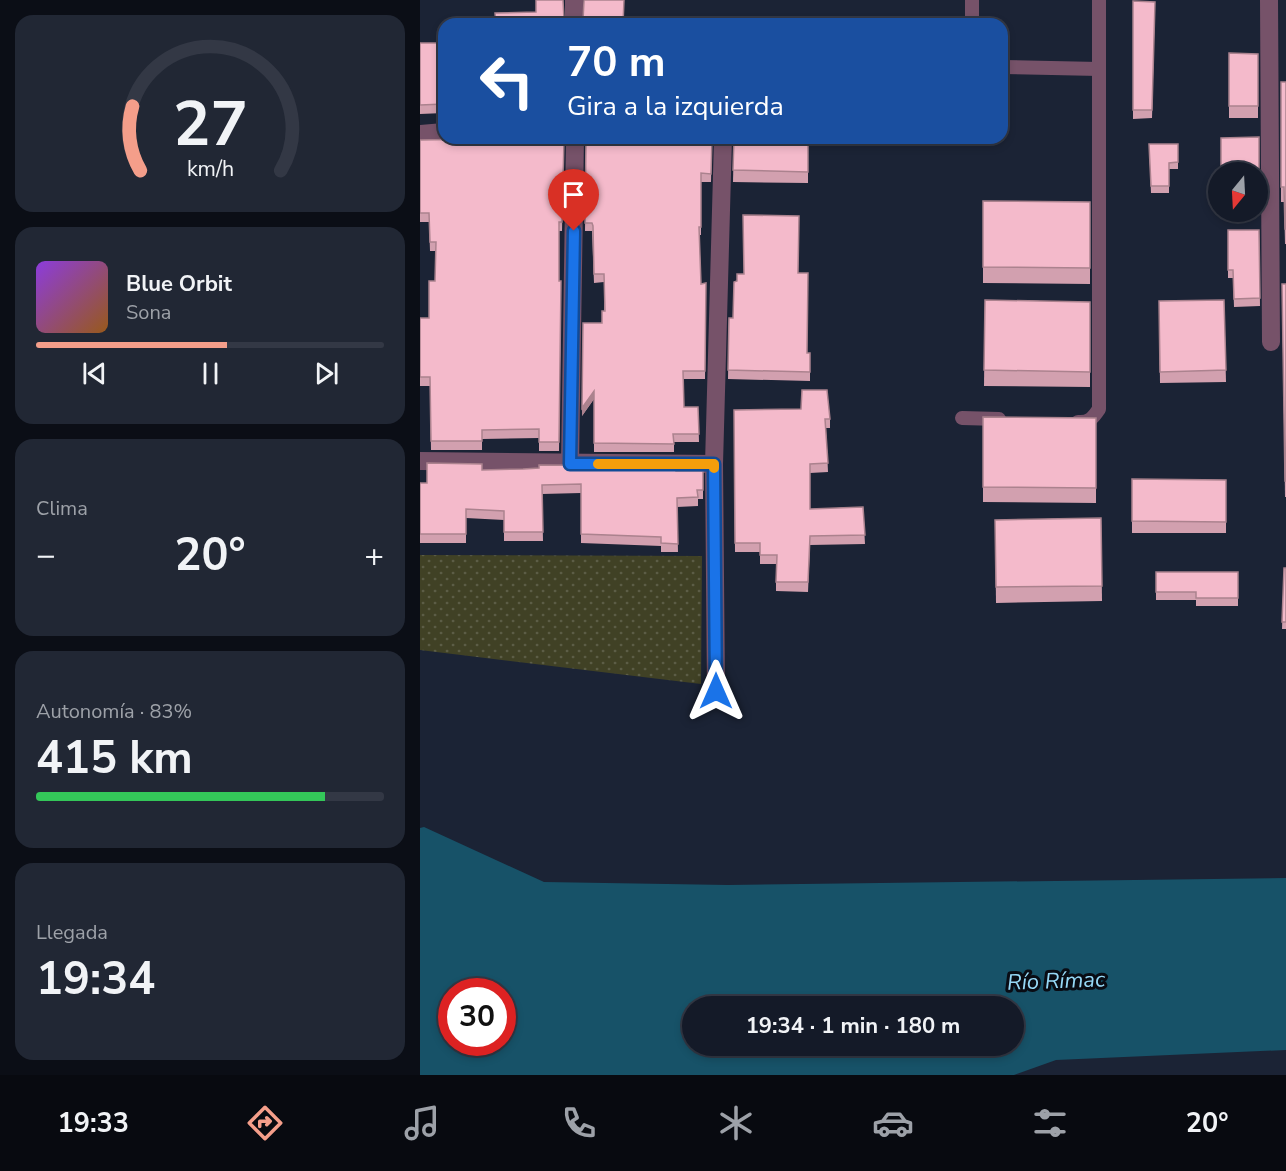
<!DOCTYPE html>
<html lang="es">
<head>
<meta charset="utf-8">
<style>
  :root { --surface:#141a28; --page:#212734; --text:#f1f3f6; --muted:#9da1a8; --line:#333845; --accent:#f49e8a }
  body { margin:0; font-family:"Nunito Sans",sans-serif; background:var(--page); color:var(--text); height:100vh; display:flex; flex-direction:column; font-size:22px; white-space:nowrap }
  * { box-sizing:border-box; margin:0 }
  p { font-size:20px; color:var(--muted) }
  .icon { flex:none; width:33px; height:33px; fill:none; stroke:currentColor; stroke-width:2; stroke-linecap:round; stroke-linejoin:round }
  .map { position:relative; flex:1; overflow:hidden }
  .drawer { display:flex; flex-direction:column; gap:15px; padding:15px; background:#0b0e16; width:420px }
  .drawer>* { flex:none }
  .top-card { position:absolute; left:18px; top:18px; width:570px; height:126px; border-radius:18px; box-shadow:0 3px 9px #0003,0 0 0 2px var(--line); background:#1a4fa0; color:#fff; overflow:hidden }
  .needle { width:39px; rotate:198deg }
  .buttons { position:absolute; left:788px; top:162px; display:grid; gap:12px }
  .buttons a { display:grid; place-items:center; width:60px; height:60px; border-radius:50%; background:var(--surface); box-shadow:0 3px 9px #0003,0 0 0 2px var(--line); font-size:30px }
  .speed { position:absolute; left:18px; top:978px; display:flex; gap:12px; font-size:30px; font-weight:700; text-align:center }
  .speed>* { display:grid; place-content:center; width:78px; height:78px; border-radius:50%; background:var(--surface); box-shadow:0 3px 9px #0003,0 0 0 2px var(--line); line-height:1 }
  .speed .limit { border:9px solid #d22; background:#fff; color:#111 }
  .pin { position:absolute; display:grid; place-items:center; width:51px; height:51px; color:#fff; margin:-62px -26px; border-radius:50% 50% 50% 0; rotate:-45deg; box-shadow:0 0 6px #0007 }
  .pin .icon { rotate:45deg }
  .me { position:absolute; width:66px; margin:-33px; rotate:0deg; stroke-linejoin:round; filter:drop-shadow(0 0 4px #0008) }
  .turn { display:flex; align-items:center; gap:21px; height:126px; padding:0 30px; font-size:27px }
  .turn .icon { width:78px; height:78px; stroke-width:2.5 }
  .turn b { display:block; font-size:42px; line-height:51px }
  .big { font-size:45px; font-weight:700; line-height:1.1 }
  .drawer .widget { flex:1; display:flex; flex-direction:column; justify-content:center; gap:9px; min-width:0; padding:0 21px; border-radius:18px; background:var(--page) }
  .drawer .dial { align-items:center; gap:0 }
  .dial svg { height:156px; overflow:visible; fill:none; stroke:var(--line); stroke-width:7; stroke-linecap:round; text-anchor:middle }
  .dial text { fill:var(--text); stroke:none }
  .song { display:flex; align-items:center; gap:18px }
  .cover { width:72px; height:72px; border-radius:9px; background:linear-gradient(135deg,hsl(270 70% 55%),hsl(30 70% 35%)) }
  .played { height:6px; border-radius:3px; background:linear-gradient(90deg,var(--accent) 55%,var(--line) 55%) }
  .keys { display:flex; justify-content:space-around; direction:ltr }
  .heat { display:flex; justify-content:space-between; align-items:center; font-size:33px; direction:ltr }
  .charge { height:9px; border-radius:4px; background:linear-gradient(90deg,#34c759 83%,var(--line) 0) }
  .trip { position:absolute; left:262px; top:996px; width:342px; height:60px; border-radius:30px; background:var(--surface); box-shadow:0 3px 9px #0003,0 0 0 2px var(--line); font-weight:700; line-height:60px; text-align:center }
  .tab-bar { display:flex; height:96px; justify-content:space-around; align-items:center; background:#080a10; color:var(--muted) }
  .tab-bar .icon { width:42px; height:42px }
  .tab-bar .on { color:var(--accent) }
  .tab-bar b { font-size:27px; color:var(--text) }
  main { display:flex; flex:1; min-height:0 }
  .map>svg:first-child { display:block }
  .grass { fill:url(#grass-dots) }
  .water { fill:#175268; fill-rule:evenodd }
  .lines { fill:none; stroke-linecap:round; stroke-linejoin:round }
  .lane { stroke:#765269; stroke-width:14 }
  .street { stroke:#765269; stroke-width:18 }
  .wall { fill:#d2a0af }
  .shaded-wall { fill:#ab828e }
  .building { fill:#f4bacb; stroke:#ab828e; stroke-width:1.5 }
  .route-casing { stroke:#114b97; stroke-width:15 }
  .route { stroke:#1a73e8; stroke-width:10 }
  .slow { stroke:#f59e0b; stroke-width:10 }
  .labels { text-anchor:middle; stroke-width:6; stroke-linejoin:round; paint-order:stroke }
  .water-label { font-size:22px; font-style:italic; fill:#96d9f7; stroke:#090c14 }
</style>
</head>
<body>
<main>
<section class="drawer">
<div class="widget dial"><svg viewBox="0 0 100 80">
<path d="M14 69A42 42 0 1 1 86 69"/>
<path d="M14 69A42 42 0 0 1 10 36" stroke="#f49e8a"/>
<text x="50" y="56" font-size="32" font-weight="700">27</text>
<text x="50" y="72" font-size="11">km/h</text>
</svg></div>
<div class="widget">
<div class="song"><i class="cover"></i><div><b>Blue Orbit</b><p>Sona</p></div></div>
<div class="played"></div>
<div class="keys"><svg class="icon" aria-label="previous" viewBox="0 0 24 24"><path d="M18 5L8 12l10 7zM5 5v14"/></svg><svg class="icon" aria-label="pause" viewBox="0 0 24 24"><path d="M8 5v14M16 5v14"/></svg><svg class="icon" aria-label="next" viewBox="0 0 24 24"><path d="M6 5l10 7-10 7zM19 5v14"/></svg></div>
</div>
<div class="widget"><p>Clima</p>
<div class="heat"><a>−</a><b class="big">20°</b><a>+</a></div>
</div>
<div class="widget"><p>Autonomía · 83%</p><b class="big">415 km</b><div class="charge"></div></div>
<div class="widget"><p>Llegada</p><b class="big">19:34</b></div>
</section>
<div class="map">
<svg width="866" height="1075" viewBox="0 0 866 1075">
  <defs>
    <pattern id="grass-dots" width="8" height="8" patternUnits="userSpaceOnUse" patternTransform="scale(1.5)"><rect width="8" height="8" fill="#404125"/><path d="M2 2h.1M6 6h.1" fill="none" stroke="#5c5d46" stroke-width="1.8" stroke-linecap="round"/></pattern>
  </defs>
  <rect width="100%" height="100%" fill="#1b2335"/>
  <!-- grass -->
  <polygon class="grass" points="0,555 282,556 281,684 0,650"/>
  <!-- water -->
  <path class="water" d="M4,827L124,882L308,885L866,878V1050L636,1060L594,1075H0V828ZM32,992H82V1042H32ZM273,1006H594V1046H273Z"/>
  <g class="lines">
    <!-- lane -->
    <g class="lane">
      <polyline points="552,0 552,24"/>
      <polyline points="582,67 679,69"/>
      <polyline points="542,418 579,419"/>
      <path d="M658,422C669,423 673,418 679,409V0"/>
    </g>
    <!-- street -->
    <g class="street">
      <polyline points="154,0 154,24"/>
      <polyline points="849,0 851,342"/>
      <polyline points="0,134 24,132"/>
      <polyline points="0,461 294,464"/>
      <polyline points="150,464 155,138"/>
      <polyline points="296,691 294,464 303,138"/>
    </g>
  </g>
  <!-- wall -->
  <g class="wall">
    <polygon points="713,1 735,2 732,118 713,119"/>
    <polygon points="0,43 24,43 24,113 0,114"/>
    <polygon points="809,53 838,54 838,118 809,118"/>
    <polygon points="861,82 866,82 866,244 865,244 864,202 861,202"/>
    <polygon points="839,137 839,202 837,202"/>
    <polygon points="314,138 388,138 388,183 313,182"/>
    <polygon points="58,139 144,139 142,231 139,231 139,281 141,290 139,451 119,451 119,438 62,439 62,450 11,450 10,386 0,386 0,318 9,318 15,281 16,251 10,251 9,222 0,222 0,140"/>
    <polygon points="292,139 291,182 281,182 281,235 279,235 281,284 286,283 285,379 263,379 264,407 278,407 279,442 254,442 254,452 174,452 174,399 162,416 184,311 184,282 174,283 172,231 165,231 166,140"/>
    <polygon points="729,144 758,144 758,169 749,169 749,193 731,193"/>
    <polygon points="563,201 670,202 670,284 563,283"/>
    <polygon points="808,230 839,230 840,306 814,307 813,278 808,278"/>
    <polygon points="379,273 387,353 390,353 390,381 308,379 309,318 313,318 317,281"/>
    <polygon points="862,284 866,284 866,497 865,497"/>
    <polygon points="565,300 670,302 670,387 564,386"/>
    <polygon points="804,300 806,382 740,383 739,301"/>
    <polygon points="314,410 410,419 410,428 406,428 408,472 390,473 390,509 443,507 445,544 390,545 388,592 356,591 356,564 340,564 340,552 315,552"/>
    <polygon points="563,417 676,418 676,503 563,502"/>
    <polygon points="62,470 283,471 283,499 278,499 278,506 257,507 258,552 241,552 241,546 161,543 161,493 122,494 123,541 84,541 84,520 46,518 46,543 0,543 0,483 7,483"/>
    <polygon points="712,479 806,480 806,533 712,533"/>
    <polygon points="681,518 682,601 576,603 575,520"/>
    <polygon points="864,568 866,568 866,629 862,629"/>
    <polygon points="736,572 818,572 818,606 776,606 776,600 736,600"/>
  </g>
  <!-- shaded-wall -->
  <polygon class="shaded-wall" points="174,391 174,399 162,416 162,408"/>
  <!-- building -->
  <g class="building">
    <polygon points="116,0 143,0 144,20 150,24 76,24 75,13 116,12"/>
    <polygon points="164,0 204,0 203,24 158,24 163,21"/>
    <polygon points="713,1 735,2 732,110 713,110"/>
    <polygon points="292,18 322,20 321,24 292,24"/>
    <polygon points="0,43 24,43 24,104 0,105"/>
    <polygon points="809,53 838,54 838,106 809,106"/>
    <polygon points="861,82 866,82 866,229 865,229 864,187 861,187"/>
    <polygon points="839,137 839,190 837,190 837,172 801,172 801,138"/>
    <polygon points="58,138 144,139 142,222 139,222 139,281 141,281 139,442 119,442 119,429 62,430 62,441 11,441 10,377 0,377 0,318 9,318 9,281 15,281 16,242 10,242 9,213 0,213 0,140 58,139"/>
    <polygon points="314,138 388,138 388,172 313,170"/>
    <polygon points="292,139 291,174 281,173 281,227 279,227 281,284 286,283 285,371 263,371 264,407 278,407 279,434 253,434 254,444 174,443 174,391 162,408 163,323 182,323 182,311 185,311 184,274 174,274 173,226 172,223 165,223 166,140"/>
    <polygon points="729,144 758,144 758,162 749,163 749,186 731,186"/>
    <polygon points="563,201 670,202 670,268 563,267"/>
    <polygon points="323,215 379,216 378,273 388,273 387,353 390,353 390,372 308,370 309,318 313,318 314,282 317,281 317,274 324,274"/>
    <polygon points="808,230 839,230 840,298 814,299 813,270 808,270"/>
    <polygon points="862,284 866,284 866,481 865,481"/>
    <polygon points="565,300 670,302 670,372 564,370"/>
    <polygon points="804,300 806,370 740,372 739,301"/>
    <polygon points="382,390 407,390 410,419 405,419 408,463 390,464 390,509 443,507 445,535 390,536 388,582 356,582 357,555 340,555 340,543 315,543 314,410 381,409"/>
    <polygon points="563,417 676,418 676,488 563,487"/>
    <polygon points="7,463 62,464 62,470 103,469 119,468 119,465 256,466 256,471 283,471 283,490 277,490 278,497 257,498 258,544 241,543 241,537 161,534 161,484 122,485 123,532 84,532 84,511 46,509 46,534 0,534 0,483 7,483"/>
    <polygon points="712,479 806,480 806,522 712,521"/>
    <polygon points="681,518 682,586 576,587 575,520"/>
    <polygon points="864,568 866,568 866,622 862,622"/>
    <polygon points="736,572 818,572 818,598 776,598 776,592 736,592"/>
  </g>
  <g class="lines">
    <defs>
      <polyline id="route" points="154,231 150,464 294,464 296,691"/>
    </defs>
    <!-- route casing -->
    <use href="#route" class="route-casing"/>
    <!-- route -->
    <use href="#route" class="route"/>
    <!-- slow -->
    <polyline class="slow" points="178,464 294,464 294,468"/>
  </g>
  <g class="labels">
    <!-- water labels -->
    <g class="water-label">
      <text transform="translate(636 980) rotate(-2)" y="8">Río Rímac</text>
    </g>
  </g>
</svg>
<div class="buttons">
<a><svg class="needle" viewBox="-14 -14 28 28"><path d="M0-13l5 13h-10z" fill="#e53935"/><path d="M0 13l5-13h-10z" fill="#9da1a8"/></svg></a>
</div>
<div class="speed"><div class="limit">30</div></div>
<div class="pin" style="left:154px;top:231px;background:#d93025"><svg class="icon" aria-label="arrive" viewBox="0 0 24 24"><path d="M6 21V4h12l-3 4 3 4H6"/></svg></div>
<svg class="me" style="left:296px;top:691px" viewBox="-20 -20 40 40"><path d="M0-17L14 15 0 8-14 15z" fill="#1a73e8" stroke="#fff" stroke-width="4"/></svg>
<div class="trip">19:34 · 1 min · 180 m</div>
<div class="top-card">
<div class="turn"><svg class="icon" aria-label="left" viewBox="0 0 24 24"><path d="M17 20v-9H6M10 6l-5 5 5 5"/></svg><div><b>70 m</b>Gira a la izquierda</div></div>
</div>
</div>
</main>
<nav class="tab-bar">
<b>19:33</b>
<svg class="icon on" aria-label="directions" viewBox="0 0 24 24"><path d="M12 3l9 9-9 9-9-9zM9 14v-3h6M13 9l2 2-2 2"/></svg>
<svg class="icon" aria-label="music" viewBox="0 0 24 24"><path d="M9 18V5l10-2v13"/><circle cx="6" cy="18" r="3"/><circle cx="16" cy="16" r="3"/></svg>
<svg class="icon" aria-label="phone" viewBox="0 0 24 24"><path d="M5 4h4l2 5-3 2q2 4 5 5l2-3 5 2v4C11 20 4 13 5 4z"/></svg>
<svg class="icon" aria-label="climate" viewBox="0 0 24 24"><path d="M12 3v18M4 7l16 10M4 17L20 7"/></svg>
<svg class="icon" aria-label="car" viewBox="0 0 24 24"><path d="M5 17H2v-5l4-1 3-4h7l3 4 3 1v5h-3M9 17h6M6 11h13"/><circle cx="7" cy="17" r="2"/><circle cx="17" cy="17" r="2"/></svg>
<svg class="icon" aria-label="filters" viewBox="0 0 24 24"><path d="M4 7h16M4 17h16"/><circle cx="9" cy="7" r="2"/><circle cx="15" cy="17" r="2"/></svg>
<b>20°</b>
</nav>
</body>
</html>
